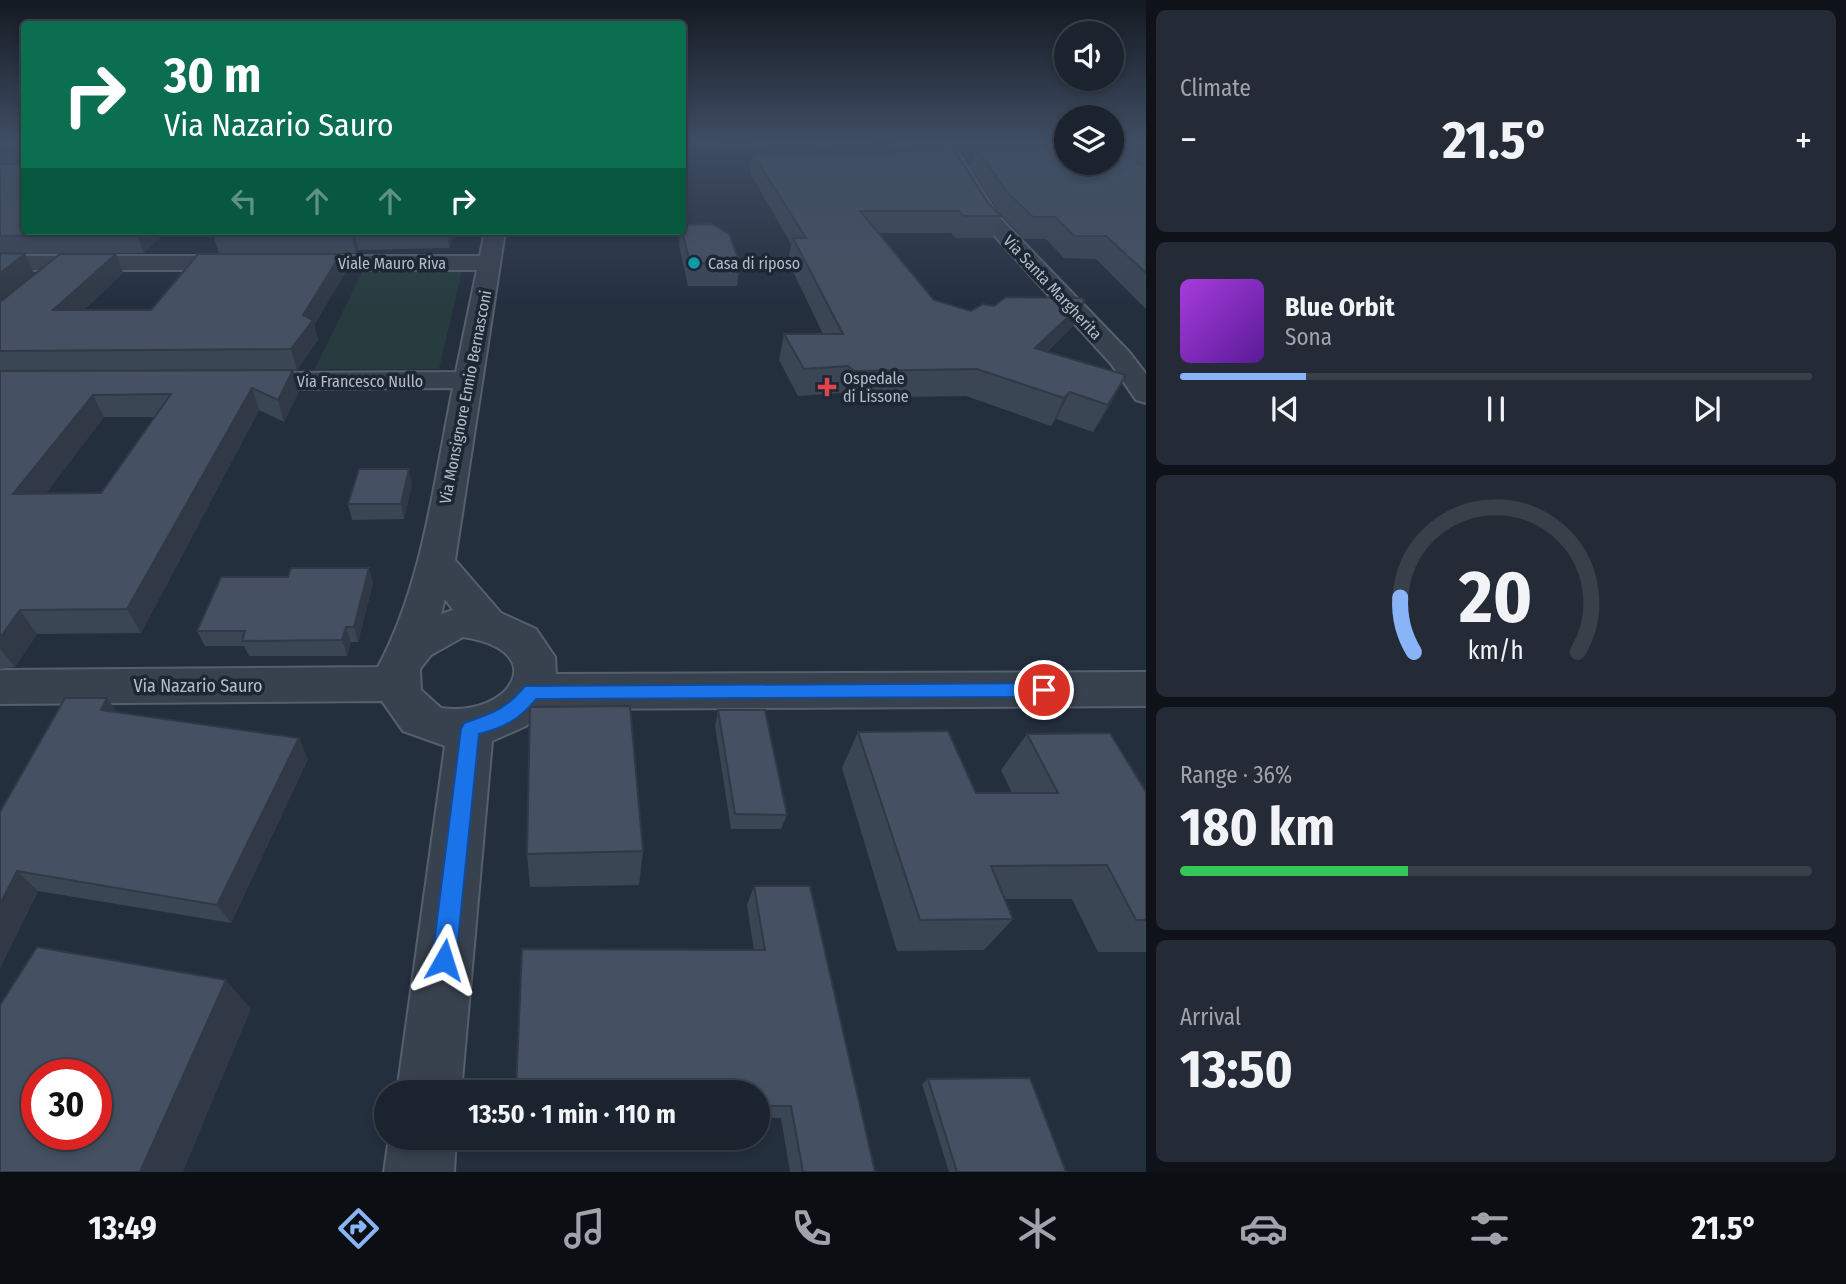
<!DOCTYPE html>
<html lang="en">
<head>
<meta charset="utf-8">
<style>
  :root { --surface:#1b232e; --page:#242b36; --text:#f1f3f6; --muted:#a0a4aa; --line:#39404a; --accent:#8ab4f8 }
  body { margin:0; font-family:"Fira Sans Condensed",sans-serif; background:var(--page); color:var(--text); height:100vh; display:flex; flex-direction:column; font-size:26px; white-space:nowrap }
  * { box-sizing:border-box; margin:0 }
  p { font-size:23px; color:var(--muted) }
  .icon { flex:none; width:38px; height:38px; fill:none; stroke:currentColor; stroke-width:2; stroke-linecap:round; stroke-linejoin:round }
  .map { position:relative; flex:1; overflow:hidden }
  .details { display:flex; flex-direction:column; gap:10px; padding:10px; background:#0f1319; width:700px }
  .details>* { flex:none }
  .hud { position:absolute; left:21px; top:21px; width:665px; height:214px; border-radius:7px; box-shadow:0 4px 10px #0003,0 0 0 2px var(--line); background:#0b6e4f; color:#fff; overflow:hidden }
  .tools { position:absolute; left:1054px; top:21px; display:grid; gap:14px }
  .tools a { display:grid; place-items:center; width:70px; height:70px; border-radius:50%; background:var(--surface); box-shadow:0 4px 10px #0003,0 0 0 2px var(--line); font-size:35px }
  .speed { position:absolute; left:21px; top:1059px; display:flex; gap:14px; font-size:35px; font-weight:700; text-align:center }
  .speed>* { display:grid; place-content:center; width:91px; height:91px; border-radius:50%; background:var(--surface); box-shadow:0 4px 10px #0003,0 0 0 2px var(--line); line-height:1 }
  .speed .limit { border:10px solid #d22; background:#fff; color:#111 }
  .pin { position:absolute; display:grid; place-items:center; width:60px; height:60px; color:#fff; margin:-30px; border:4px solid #fff; border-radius:50%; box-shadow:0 2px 7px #0007 }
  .me { position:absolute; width:77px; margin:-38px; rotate:6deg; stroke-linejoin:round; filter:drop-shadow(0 0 5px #0008) }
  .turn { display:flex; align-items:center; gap:24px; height:147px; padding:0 28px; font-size:32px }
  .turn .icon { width:91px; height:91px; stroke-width:2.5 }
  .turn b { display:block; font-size:49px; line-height:60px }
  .lanes { display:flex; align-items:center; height:66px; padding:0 28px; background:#0003; justify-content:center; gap:35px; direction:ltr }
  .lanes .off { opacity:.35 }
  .big { font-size:52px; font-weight:700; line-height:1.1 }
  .details .widget { flex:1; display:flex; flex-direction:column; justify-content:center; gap:10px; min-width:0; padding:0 24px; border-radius:10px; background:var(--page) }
  .details .dial { align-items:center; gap:0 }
  .dial svg { height:182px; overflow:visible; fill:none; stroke:var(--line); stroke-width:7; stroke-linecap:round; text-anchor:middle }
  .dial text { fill:var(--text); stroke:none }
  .song { display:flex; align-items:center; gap:21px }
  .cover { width:84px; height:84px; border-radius:10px; background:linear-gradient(135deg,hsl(280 70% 55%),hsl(270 70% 35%)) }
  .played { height:7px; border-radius:4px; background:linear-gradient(90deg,var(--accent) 20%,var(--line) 20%) }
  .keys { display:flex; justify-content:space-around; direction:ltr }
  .heat { display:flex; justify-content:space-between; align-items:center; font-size:38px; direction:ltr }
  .charge { height:10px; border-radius:5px; background:linear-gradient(90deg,#34c759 36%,var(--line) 0) }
  .trip { position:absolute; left:374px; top:1080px; width:396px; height:70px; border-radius:35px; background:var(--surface); box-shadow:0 4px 10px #0003,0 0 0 2px var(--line); font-weight:700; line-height:70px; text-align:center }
  .dock { display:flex; height:112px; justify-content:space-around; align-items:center; background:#0b0e12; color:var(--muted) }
  .dock .icon { width:49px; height:49px }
  .dock .selected { color:var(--accent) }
  .dock b { font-size:32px; color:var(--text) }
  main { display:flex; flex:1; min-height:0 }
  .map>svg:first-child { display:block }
  .green { fill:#263c3f }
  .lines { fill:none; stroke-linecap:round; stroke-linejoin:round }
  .minor-casing { stroke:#565f6c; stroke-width:4 }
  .minor { fill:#38414e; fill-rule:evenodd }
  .wall { fill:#3b4654; fill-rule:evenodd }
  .shaded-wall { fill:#303945 }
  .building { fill:#455162; stroke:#303945; stroke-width:2; fill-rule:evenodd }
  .route { fill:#1a73e8; stroke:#114b97; stroke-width:2 }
  .culture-dot { fill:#0f9aa8; stroke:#1d2633; stroke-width:2.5 }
  .health-dot { fill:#e0444e; stroke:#1d2633; stroke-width:2.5 }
  .labels { text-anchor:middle; stroke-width:7; stroke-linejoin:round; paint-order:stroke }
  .far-street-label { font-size:16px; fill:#b4bcc9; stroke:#1d2633 }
  .far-poi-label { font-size:16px; fill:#b4bcc9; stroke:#1d2633; text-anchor:start }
  .street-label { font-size:18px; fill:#b4bcc9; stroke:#1d2633 }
</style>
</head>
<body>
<main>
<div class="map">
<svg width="1146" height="1172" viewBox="0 0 1146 1172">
  <rect width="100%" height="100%" fill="#242f3e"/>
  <!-- green -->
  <g class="green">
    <polygon points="682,141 875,141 922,185 832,155 822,146 816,146 820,151 819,156 767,155 764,153 770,148 742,143 683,146"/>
    <polygon points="462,271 439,369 315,369 362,272"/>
  </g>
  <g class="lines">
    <defs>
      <g id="minor">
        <polygon points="945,141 959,141 956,150 998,216 1130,353 1146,374 1146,403 1136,400 1112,365 983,223 940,150"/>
        <path d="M485,231H505L455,560L501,613L536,629L555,657L556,674L1146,672V706L542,709L526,726L492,741L461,1092H397L445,746L403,731L382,701L0,704V670L378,667C423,583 434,481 453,388L244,389L234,387L230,381L234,375L244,373L456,372L477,270H0V256H480ZM445,599L453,610L441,614ZM463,637C554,651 509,718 441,708L421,690L420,669L431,655Z"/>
        <polygon points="389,1138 456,1138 454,1172 384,1172"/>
      </g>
    </defs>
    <!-- minor casing -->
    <use href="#minor" class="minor-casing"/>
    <!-- minor -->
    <use href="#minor" class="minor"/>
  </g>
  <!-- wall -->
  <g class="wall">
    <polygon points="0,141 167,231 144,253 25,254 34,273 0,300"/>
    <polygon points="896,141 948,141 988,203 1001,216 993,238 956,238 951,233 878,233 934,300 971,311 994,306 1085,301 1073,326 1047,352 1112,402 1093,432 1056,419 1051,426 966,396 847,398 840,393 798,396 779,360 784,334 823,334 788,261 791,244 750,173 753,154 913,153"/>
    <polygon points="961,141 1066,141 1066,163 1111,141 1146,141 1146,309 1096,259 1064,258 1046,239 1024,239 1000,214 970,167 975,152 960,151"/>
    <polygon points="212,231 455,231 449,248 358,250 356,253 219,253"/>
    <polygon points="680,231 682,231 740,263 737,286 688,286 679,246"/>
    <path d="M116,254L123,273L84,310H151L341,254L345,273L314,325L318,340L297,370H293L299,391L284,422L259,410L141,633L37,634L15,667L0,669V302ZM104,417H155L101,493H46Z"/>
    <polygon points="412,484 404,519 352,520 348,504"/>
    <polygon points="369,568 373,583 358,642 351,642 347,656 249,656 244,646 205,646 197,631 288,577"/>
    <polygon points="718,710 787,815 781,829 731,829 715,726"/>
    <polygon points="118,713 308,759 231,923 38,891 0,968 0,812"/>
    <polygon points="858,732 976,793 1012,793 1001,770 1027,734 1146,792 1146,952 1098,952 1072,899 1005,899 1013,919 984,950 897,951 842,768"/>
    <polygon points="643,851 639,885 530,887 527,854"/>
    <polygon points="754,886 875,1172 790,1172 781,1118 758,1118 754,950 747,905"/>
    <polygon points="928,1079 1066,1172 949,1172 922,1084"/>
  </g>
  <!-- shaded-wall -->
  <g class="shaded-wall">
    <polygon points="1111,141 1119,141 1111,156"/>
    <polygon points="141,231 167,231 144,253 137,235"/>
    <polygon points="351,231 354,231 358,250 356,253"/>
    <polygon points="447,231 455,231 449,248"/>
    <polygon points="25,254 34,273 0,300 0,273"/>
    <polygon points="116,254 123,273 63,330 53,310"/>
    <polygon points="341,254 345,273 314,325 318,340 297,370 291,349 303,315"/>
    <polygon points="1085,301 1073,326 1023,374 1035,348"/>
    <polygon points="293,370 299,391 284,422 278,400"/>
    <polygon points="1126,375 1112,402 1093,432 1108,405"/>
    <polygon points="252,388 259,410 141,633 127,609"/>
    <polygon points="1070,392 1056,419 1051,426 1064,398"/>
    <polygon points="93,395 104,417 28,517 13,494"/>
    <polygon points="409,469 412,484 404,519 401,504"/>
    <polygon points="369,568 373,583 358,642 354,627"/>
    <polygon points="20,610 37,634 15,667 0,649 0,638"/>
    <polygon points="346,627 351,642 347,656 342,640"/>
    <polygon points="107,698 122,719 101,710"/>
    <polygon points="299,738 308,759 231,923 217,905"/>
    <polygon points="17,871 38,891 0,968 0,904"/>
    <polygon points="226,980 251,1009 183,1172 140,1172"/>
  </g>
  <!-- building -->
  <g class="building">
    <polygon points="0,141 24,141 24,231 141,231 137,235 0,236 0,164 19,164 19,151 0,151"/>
    <polygon points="927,141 948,141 988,203 1001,216 964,216 959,211 860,211 934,300 971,311 983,304 994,306 1006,297 1082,298 1085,301 1035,348 1126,375 1108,405 1070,392 1064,398 977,369 854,371 848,366 804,369 784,334 843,334 793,238 806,238 753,154 945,153"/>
    <polygon points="1126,141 1146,141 1146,152"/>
    <polygon points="1066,146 1066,163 1111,163 1111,148 1146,168 1146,273 1106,236 1074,236 1055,217 1033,217 1008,193 976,148"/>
    <polygon points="712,224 729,234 740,263 690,263 682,231 682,225"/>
    <polygon points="0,253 25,254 0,273"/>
    <polygon points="60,254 116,254 53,310 151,310 198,254 341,254 303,315 313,320 291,349 0,351 0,302"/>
    <path d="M293,370L278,400L252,388L127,609L20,610L0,638V371ZM171,394L101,493L13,494L93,395Z"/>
    <polygon points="359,469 409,469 401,504 348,504"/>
    <polygon points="291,568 369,568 354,627 346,627 342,640 242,641 245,631 197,631 221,577 288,577"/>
    <polygon points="65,698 107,698 101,710 299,738 217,905 17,871 0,904 0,812"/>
    <polygon points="630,706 643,851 527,854 530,707"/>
    <polygon points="718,710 765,710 787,815 735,814"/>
    <polygon points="948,731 976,793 1058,793 1027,734 1110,733 1146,792 1146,920 1136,920 1107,865 991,866 1013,919 920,920 858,732"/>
    <polygon points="754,886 810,886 875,1172 803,1172 791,1106 758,1106 758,1092 516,1092 522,949 765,950"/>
    <path d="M37,947L226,980L140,1172H0V1005ZM37,1074H96V1134H37Z"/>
    <polygon points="1030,1078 1066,1172 957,1172 928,1079"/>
  </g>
  <!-- sky -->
  <linearGradient id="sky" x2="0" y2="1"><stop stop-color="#141a22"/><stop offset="0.46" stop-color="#3f4d63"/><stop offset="1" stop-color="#3f4d63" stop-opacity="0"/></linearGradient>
  <rect width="1146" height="305" fill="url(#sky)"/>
  <!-- route -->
  <path class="route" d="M1044,683L1053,690L1044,697L536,699C520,719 504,728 479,734L456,960L452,969L444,972L435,969L432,960L461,729L464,723C492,713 504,711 525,686Z"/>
  <!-- markers -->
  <circle class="culture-dot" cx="694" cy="263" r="7"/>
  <path class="health-dot" d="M823.5 376.5h7v7h7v7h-7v7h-7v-7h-7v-7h7z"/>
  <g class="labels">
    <!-- far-street labels -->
    <g class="far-street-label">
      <text x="392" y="269">Viale Mauro Riva</text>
      <text transform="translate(1053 287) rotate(47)" y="6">Via Santa Margherita</text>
      <text x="360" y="387">Via Francesco Nullo</text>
      <text transform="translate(465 397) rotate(-79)" y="6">Via Monsignore Ennio Bernasconi</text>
    </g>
    <!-- far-poi labels -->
    <g class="far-poi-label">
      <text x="708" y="269">Casa di riposo</text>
      <text x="843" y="384">Ospedale<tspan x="843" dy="18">di Lissone</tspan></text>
    </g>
    <!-- street labels -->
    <g class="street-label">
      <text x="198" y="692">Via Nazario Sauro</text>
    </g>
  </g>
</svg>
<div class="tools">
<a><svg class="icon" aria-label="sound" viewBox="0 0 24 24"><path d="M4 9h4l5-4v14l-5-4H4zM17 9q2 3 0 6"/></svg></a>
<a><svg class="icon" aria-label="layers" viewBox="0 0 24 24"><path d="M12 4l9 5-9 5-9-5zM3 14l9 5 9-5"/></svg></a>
</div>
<div class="speed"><div class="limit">30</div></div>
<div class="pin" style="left:1044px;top:690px;background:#d93025"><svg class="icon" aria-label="arrive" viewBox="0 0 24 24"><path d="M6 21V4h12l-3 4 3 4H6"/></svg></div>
<svg class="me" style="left:444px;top:960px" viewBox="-20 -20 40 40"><path d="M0-17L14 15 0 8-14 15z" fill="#1a73e8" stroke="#fff" stroke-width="4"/></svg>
<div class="trip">13:50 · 1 min · 110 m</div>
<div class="hud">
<div class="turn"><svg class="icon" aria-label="right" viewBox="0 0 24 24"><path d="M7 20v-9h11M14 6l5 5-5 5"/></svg><div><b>30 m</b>Via Nazario Sauro</div></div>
<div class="lanes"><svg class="icon off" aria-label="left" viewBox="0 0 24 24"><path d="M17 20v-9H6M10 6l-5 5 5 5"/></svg><svg class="icon off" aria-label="ahead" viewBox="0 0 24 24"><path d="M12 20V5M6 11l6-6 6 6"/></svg><svg class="icon off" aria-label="ahead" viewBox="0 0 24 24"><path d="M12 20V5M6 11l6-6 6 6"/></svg><svg class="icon" aria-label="right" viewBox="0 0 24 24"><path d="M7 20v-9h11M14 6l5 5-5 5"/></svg></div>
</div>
</div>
<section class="details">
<div class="widget"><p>Climate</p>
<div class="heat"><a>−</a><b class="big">21.5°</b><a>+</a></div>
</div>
<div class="widget">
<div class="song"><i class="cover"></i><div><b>Blue Orbit</b><p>Sona</p></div></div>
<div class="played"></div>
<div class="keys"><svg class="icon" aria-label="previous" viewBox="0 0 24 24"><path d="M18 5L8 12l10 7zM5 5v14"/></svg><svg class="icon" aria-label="pause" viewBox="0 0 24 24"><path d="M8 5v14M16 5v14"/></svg><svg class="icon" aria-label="next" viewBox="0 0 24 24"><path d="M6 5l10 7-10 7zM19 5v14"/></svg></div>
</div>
<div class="widget dial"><svg viewBox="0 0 100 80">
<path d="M14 69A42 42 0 1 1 86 69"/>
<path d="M14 69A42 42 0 0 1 8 45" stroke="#8ab4f8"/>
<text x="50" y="56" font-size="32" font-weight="700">20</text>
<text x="50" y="72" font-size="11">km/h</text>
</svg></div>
<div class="widget"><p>Range · 36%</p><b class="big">180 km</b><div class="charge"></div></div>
<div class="widget"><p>Arrival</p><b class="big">13:50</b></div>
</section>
</main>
<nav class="dock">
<b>13:49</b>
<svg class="icon selected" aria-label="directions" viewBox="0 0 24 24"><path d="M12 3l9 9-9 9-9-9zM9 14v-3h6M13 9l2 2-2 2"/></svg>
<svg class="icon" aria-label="music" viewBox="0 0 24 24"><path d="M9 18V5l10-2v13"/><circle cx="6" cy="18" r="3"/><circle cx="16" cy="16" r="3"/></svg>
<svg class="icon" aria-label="phone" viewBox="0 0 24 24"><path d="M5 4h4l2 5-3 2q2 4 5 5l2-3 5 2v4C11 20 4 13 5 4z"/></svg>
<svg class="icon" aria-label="climate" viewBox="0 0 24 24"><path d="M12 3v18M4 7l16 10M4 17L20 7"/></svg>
<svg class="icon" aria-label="car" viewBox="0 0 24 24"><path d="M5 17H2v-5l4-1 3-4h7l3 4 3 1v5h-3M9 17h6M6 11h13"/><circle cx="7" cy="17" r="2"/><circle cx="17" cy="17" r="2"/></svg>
<svg class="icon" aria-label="filters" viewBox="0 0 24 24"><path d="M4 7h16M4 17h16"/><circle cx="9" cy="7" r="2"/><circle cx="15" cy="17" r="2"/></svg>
<b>21.5°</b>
</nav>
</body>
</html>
